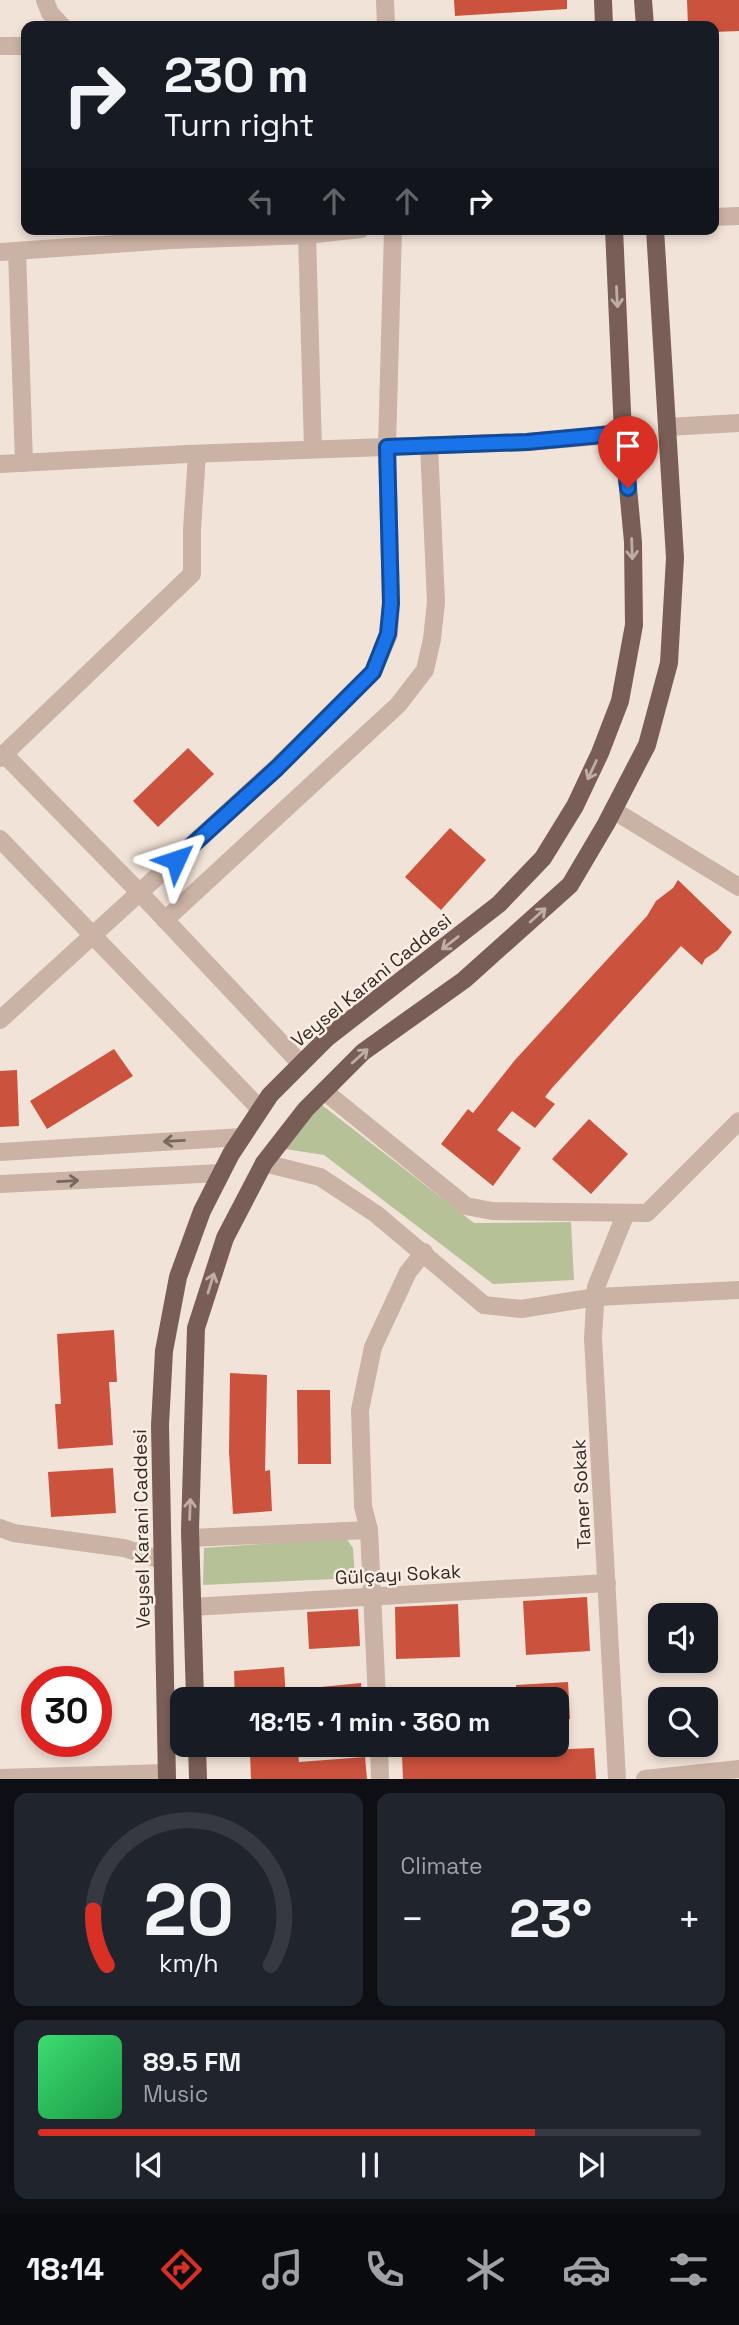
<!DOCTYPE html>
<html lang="en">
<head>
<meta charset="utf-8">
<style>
  :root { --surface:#171b24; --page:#20242c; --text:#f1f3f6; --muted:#9ea1a6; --line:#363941; --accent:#d93025 }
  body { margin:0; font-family:"Space Grotesk",sans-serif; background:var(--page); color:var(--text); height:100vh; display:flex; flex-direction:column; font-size:26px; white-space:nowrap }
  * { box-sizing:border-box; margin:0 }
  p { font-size:23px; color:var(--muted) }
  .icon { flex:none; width:38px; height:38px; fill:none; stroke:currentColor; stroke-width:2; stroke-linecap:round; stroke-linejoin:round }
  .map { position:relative; height:1779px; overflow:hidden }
  .details { display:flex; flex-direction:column; gap:14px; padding:14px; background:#0d0f14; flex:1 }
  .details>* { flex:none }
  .banner { position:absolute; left:21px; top:21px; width:698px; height:214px; border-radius:14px; box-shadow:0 4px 10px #0003; background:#171b24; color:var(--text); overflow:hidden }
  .controls { position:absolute; left:648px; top:1603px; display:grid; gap:14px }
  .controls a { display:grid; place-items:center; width:70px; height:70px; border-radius:14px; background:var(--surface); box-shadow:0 4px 10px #0003; font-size:35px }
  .speed { position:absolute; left:21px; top:1666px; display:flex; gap:14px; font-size:35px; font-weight:700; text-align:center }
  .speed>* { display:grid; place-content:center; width:91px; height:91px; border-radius:50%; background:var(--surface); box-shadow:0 4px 10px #0003; line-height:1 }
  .speed .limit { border:10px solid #d22; background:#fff; color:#111 }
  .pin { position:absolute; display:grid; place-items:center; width:60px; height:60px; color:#fff; margin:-72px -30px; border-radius:50% 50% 50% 0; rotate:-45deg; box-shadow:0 0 7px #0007 }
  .pin .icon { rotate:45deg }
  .me { position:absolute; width:77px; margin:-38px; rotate:48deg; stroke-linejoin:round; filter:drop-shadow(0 0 5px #0008) }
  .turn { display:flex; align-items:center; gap:24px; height:147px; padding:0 28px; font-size:32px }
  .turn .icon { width:91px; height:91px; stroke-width:2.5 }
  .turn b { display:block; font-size:49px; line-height:60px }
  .lanes { display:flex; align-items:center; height:66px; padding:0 28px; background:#0003; justify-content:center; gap:35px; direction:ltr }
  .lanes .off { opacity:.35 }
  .big { font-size:52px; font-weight:700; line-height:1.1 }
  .details .card { flex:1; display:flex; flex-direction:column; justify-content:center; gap:10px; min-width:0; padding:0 24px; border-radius:14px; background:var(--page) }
  .details .dial { align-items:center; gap:0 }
  .dial svg { height:182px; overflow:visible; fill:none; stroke:var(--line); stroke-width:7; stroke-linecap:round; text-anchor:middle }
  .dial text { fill:var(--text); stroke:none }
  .song { display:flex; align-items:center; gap:21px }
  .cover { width:84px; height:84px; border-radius:10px; background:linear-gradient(135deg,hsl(140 70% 55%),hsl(140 70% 35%)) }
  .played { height:7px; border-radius:4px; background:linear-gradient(90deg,var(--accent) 75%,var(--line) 75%) }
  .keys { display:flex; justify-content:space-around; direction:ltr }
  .heat { display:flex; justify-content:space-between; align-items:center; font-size:38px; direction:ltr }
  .details .tiles { flex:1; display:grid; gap:14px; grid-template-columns:1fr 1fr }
  .card:last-child { grid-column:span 2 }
  .trip { position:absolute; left:170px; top:1687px; width:399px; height:70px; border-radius:14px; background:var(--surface); box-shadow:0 4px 10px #0003; font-weight:700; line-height:70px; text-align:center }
  .tabs { display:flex; height:112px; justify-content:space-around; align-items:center; background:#090b0e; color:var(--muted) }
  .tabs .icon { width:49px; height:49px }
  .tabs .on { color:var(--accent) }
  .tabs b { font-size:32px; color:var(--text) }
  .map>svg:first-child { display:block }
  .green { fill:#b7c198 }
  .building { fill:#cb523d }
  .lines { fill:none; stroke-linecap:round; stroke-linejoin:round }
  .minor { stroke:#cab2a4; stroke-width:18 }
  .major { stroke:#785e56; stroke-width:18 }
  .oneway { stroke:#c0ada4 }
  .oneway2 { stroke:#78675f }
  .route-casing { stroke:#114b97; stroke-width:18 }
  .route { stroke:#1a73e8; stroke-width:12 }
  .labels { text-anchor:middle; stroke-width:5; stroke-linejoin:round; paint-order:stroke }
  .street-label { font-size:19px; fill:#352926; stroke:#faeee4 }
</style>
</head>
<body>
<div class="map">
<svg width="739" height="1779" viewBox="0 0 739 1779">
  <rect width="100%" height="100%" fill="#f2e3d8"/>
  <!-- green -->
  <g class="green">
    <polygon points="322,1105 474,1223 571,1222 574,1280 493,1284 324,1155 285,1149 307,1116"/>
    <polygon points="346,1538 353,1548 355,1578 203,1585 204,1548"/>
  </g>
  <!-- building -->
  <g class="building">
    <polygon points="454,0 567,0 567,9 455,16"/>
    <polygon points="687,0 739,0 739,31 714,32 714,26 688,26"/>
    <polygon points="188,748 214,774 158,827 133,801"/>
    <polygon points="450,828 486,860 441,910 405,877"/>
    <polygon points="678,880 732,932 718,950 705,959 702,965 681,946 552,1088 545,1097 555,1104 535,1128 512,1111 497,1130 521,1148 493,1186 441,1144 468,1109 473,1113 515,1060 647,916 656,901 673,888"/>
    <polygon points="114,1049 133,1076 47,1129 30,1101"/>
    <polygon points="17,1070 19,1126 0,1127 0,1071"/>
    <polygon points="589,1119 628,1154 591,1194 552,1159"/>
    <polygon points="114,1330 117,1382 109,1382 113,1445 58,1449 55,1404 61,1404 57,1334"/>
    <polygon points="230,1373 267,1375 265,1471 270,1470 272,1511 233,1514 229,1452"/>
    <polygon points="297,1390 330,1390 331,1464 298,1464"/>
    <polygon points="113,1468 116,1513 51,1517 48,1472"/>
    <polygon points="587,1597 590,1651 526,1655 523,1601"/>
    <polygon points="458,1604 460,1657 396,1659 395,1607"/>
    <polygon points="358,1609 360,1646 309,1649 307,1612"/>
    <polygon points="284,1667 286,1699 235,1699 234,1671"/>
    <polygon points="568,1682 570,1719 556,1720 556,1699 517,1699 516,1685"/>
    <polygon points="361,1683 362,1699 312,1699 311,1688"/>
    <polygon points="476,1687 476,1699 414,1699 414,1689"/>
    <polygon points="594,1748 596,1779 403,1779 402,1756"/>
    <polygon points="298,1751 299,1762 365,1757 367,1779 251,1779 250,1754"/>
  </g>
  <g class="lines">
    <!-- minor -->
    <g class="minor">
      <polyline points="45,0 50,13 62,26"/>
      <polyline points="385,0 386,26"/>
      <polyline points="0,46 26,46"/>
      <polyline points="714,217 739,216"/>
      <polyline points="307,235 313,449"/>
      <polyline points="17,251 24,463"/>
      <polyline points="0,252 171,240 307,235 361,229"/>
      <polyline points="667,427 739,423"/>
      <polyline points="0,464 188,454 527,442 623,434"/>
      <polyline points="4,754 140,893 301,1064"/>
      <polyline points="0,758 192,574 192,529 197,454"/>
      <polyline points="613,810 739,887"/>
      <polyline points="0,839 260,1109"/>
      <polyline points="165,920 398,705 425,670 432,639 436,602 429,445"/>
      <polyline points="0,1020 277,767 373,672 389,634 391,603 387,447 393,229"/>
      <polyline points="324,1091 466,1206 492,1211 647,1213 739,1121"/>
      <polyline points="0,1152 242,1137"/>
      <polyline points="264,1163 320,1177 376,1214 484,1305 521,1309 596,1297 739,1290"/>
      <polyline points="0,1184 221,1173"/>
      <polyline points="0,1528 14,1533 124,1548 161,1560"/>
      <polyline points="190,1538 369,1530"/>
      <polyline points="192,1607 607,1583"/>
      <polyline points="377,1699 369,1530 363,1506 360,1410 373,1347 408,1272 424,1252"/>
      <polyline points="379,1745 380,1779"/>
      <polyline points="0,1778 166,1773"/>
      <polyline points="617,1779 593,1338 596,1287 626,1213"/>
      <polyline points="645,1779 739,1769"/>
    </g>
    <!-- major -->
    <g class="major">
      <polyline points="603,0 604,26"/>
      <polyline points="643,0 645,26"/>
      <polyline points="195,1699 190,1530 196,1328 225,1238 264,1163 306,1109 363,1052 464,980 570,885 606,824 647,745 669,663 675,558 655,229"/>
      <polyline points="197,1745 198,1779"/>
      <polyline points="167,1779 160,1425 164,1351 178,1277 202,1211 231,1154 270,1095 327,1038 499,904 543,858 575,806 600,753 620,701 634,625 633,542 623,434 614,229"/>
    </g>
  </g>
  <!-- one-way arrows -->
  <defs><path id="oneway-shaft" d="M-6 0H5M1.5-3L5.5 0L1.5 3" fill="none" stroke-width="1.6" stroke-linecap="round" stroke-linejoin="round" transform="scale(1.75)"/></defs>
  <g class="oneway">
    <use href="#oneway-shaft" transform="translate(617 297) rotate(87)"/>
    <use href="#oneway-shaft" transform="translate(632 549) rotate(88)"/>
    <use href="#oneway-shaft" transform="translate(592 770) rotate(115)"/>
    <use href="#oneway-shaft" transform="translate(538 915) rotate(-42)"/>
    <use href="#oneway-shaft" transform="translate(450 943) rotate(142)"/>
    <use href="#oneway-shaft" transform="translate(360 1056) rotate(-42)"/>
    <use href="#oneway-shaft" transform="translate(211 1283) rotate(-73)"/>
    <use href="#oneway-shaft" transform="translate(190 1509) rotate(-88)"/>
  </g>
  <g class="oneway2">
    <use href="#oneway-shaft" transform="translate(174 1141) rotate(177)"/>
    <use href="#oneway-shaft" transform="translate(68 1181) rotate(-3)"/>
  </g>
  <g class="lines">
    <defs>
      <polyline id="route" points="176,860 277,768 373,672 388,634 391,603 387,447 527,442 623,433 628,488"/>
    </defs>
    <!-- route casing -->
    <use href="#route" class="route-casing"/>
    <!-- route -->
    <use href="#route" class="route"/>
  </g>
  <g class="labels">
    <!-- street labels -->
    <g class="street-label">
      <text transform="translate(371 980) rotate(-39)" y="7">Veysel Karani Caddesi</text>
      <text transform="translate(581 1494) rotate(-93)" y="7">Taner Sokak</text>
      <text transform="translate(141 1529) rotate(-91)" y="7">Veysel Karani Caddesi</text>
      <text transform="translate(398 1574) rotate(-3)" y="7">Gülçayı Sokak</text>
    </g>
  </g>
</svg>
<div class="controls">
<a><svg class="icon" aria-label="sound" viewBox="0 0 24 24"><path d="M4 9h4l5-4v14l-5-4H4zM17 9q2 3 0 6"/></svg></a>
<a><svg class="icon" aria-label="search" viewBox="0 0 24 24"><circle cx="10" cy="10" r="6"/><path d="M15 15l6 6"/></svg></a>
</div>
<div class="speed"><div class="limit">30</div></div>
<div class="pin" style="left:628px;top:488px;background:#d93025"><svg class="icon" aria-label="arrive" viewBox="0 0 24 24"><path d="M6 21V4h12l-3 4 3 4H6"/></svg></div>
<svg class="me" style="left:176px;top:860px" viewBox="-20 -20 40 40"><path d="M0-17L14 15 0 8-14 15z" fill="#1a73e8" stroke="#fff" stroke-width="4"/></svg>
<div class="trip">18:15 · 1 min · 360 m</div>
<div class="banner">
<div class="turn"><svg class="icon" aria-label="right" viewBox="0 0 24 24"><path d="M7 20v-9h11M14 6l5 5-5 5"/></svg><div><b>230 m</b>Turn right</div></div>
<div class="lanes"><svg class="icon off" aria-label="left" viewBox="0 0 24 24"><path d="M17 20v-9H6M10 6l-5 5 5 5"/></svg><svg class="icon off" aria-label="ahead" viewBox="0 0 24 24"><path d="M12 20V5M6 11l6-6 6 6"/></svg><svg class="icon off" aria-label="ahead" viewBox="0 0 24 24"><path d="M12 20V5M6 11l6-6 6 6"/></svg><svg class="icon" aria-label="right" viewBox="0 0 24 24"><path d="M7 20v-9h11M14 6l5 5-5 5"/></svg></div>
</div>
</div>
<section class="details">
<div class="tiles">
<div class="card dial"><svg viewBox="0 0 100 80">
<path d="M14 69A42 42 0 1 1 86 69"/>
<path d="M14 69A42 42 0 0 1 8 45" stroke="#d93025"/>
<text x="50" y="56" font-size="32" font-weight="700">20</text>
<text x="50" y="72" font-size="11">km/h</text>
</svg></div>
<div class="card"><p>Climate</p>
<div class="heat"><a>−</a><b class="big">23°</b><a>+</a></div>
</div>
<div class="card">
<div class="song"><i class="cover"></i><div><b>89.5 FM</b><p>Music</p></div></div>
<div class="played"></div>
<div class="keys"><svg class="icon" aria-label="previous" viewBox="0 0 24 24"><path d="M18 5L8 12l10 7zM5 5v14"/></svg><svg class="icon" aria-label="pause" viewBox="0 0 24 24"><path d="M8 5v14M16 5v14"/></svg><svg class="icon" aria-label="next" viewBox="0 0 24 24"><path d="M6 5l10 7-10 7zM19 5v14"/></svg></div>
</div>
</div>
</section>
<nav class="tabs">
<b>18:14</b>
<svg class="icon on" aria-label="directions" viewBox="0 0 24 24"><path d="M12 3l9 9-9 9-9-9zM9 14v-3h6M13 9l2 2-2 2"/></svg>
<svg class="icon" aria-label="music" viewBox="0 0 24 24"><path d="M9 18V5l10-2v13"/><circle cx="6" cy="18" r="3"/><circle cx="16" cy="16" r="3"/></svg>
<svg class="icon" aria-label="phone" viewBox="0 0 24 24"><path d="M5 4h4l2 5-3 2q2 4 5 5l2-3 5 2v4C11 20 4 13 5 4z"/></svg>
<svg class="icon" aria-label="climate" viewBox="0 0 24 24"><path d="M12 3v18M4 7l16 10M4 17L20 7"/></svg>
<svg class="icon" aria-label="car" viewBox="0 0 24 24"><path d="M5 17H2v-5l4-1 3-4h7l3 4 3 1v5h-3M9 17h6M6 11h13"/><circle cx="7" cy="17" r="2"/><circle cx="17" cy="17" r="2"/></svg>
<svg class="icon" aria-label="filters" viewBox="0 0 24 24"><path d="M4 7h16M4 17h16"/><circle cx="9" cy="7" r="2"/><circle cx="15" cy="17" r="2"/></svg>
</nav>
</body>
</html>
